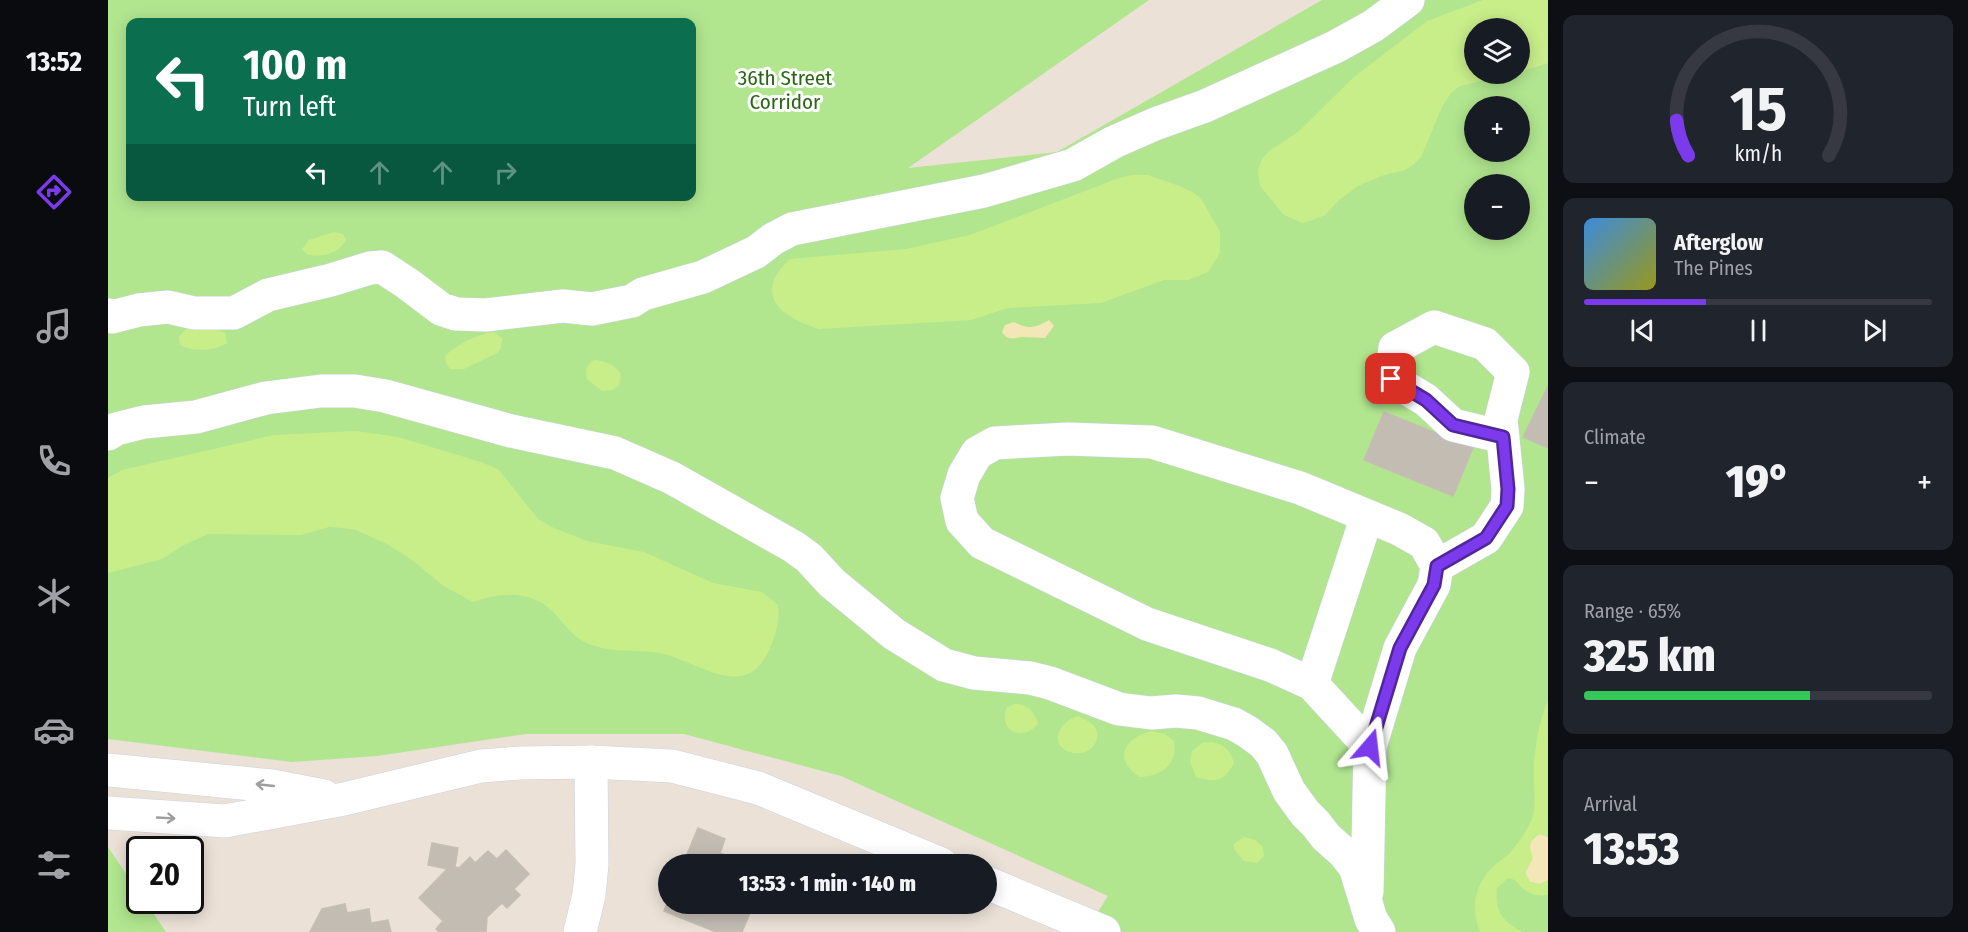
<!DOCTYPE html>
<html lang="en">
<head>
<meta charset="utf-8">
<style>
  :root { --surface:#171b24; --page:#20242c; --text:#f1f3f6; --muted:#9ea1a6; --line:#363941; --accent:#7c3aed }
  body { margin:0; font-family:"Fira Sans Condensed",sans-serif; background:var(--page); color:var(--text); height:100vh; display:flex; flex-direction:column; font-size:22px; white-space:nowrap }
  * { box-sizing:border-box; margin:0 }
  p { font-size:20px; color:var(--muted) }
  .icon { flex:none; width:33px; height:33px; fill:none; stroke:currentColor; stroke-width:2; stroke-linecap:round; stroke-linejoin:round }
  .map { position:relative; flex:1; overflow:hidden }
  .details { display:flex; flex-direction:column; gap:15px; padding:15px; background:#0d0f14; width:420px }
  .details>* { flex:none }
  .guide { position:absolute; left:18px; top:18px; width:570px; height:183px; border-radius:12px; box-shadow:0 3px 15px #0003; background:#0b6e4f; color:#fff; overflow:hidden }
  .fabs { position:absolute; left:1356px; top:18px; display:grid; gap:12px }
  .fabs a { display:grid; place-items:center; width:66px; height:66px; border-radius:50%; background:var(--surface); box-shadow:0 3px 15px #0003; font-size:30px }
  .speed { position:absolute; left:18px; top:836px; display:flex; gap:12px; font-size:30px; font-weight:700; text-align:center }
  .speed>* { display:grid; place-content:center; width:78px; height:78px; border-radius:50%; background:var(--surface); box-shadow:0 3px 15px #0003; line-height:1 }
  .speed .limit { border:3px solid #111; border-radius:9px; background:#fff; color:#111 }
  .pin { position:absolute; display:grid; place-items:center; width:51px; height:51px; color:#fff; margin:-26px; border-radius:12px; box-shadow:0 3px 9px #0006 }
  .me { position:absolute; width:66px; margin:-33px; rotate:17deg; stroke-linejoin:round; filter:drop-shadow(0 0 4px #0008) }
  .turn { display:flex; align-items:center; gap:21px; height:126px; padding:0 18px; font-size:27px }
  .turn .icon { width:78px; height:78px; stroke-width:2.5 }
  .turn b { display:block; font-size:42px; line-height:51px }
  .lanes { display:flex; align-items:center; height:57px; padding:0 18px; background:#0003; justify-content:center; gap:30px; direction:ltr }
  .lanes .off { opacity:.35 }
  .big { font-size:45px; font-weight:800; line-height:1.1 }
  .details .tile { flex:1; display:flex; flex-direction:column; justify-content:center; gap:9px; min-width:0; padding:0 21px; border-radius:12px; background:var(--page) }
  .details .dial { align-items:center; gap:0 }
  .dial svg { height:156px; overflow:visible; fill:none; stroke:var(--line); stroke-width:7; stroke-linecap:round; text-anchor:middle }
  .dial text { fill:var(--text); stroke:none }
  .song { display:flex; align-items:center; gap:18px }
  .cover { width:72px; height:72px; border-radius:9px; background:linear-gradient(135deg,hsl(210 70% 55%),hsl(60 70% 35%)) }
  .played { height:6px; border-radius:3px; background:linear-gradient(90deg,var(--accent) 35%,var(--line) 35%) }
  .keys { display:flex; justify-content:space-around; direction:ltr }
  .heat { display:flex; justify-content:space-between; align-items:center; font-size:33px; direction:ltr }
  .charge { height:9px; border-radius:4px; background:linear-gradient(90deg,#34c759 65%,var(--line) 0) }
  .trip { position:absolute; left:550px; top:854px; width:339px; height:60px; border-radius:30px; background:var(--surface); box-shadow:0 3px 15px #0003; font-weight:800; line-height:60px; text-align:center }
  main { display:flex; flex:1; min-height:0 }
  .dock { display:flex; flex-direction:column; width:108px; justify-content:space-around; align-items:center; background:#090b0e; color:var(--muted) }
  .dock .icon { width:42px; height:42px }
  .dock .on { color:var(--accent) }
  .dock b { font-size:27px; color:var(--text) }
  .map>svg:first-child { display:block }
  .green { fill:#b1e68f; fill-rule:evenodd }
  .sand { fill:#f3e7b7 }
  .pitch { fill:#c8ee8a }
  .building { fill:#c2bcb3; stroke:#c6beb1; stroke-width:1.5 }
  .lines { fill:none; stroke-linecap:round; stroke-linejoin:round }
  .minor-casing { stroke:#ccd1e2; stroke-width:34 }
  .minor { stroke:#fff; stroke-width:33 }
  .oneway { stroke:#9e9e9e }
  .route-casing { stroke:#51269a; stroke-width:15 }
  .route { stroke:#7c3aed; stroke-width:10 }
  .labels { text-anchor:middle; stroke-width:6; stroke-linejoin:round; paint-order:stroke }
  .park-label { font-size:21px; fill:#296715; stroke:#fff }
</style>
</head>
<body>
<main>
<nav class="dock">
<b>13:52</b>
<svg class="icon on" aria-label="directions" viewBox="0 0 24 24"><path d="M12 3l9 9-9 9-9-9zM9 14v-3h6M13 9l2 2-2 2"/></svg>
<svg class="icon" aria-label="music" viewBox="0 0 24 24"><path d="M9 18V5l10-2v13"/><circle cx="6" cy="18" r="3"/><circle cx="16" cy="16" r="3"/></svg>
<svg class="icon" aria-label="phone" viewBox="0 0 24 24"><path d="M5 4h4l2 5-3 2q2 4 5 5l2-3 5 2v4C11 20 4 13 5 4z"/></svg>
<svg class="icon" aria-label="climate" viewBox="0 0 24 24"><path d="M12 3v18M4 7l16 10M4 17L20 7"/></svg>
<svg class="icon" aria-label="car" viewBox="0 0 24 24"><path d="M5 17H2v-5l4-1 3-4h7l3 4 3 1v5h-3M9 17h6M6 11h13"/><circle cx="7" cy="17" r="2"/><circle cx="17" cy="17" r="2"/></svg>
<svg class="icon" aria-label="filters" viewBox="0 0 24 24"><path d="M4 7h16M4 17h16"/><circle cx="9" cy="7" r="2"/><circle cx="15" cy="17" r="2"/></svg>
</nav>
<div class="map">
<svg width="1440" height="932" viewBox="0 0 1440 932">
  <rect width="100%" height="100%" fill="#ebe1d7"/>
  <!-- green -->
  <g class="green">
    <path d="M0,0H1041L800,168L949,152L1214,0H1440V932H994L981,926L1000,896L733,776L576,734H418L269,756L184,762L0,739ZM22,22H584V196H22ZM1366,28H1412V74H1366ZM1366,106H1412V152H1366ZM1366,184H1412V230H1366Z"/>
    <polygon points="0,847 31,893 32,900 36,900 58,932 0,932"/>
  </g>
  <!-- sand -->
  <g class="sand">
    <path d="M941,320L946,326L937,338C930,338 923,337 917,337C907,337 900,342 894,332L897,325L906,322C920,330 927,328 941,320Z"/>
    <path d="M1432,834L1440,837V880L1432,884L1422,882L1417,873C1426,859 1414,842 1432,834Z"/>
  </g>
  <!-- pitch -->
  <g class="pitch">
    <polygon points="1375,0 1440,0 1440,63 1412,72 1412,28 1366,28 1366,74 1404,74 1352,86 1343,93 1334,107 1313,157 1305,165 1297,170 1273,176 1250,186 1230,201 1217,215 1205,220 1194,223 1176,215 1152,186 1150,170 1154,159 1161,151 1190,132 1246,77 1319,21"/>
    <path d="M1024,175H1040L1074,187L1086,193L1094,200L1112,232V253L1100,272L1080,280H1056L993,303L900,308L863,320L711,329C692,323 658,310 665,283C667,274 675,266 682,259L798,249L862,235L1011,178Z"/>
    <path d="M226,232L235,234L238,240C229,254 216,257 200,255L194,249L201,240Z"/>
    <path d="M81,327L105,328L117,333L119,343C108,351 84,352 72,345L71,336Z"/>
    <path d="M386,332L394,338L393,348L389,353L356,369H342L338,363L337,356C349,344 370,334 386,332Z"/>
    <path d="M486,360C498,361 506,364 513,374L511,386L504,390L494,391L479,379C477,370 478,365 486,360Z"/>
    <path d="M248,431L290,437L373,462L391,470L430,519L444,527L479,541L536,552L605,583L654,592L670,605C672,621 668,633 662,648C638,705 590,660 551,653C527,649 498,654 475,641C457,631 448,608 428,600C407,591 386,595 365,602L337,587L304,560L279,544L248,530L235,528L221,527L193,535L100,534L76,545L54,559L0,573V478L14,470L166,435Z"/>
    <path d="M1440,701V837L1432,834L1425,837L1421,846L1425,858L1417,873L1422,882L1432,884L1440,880V895C1425,897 1416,892 1407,880L1400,878L1389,888C1387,913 1394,920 1414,932H1372C1362,907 1367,883 1387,865C1392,860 1400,856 1404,850C1412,842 1419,829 1424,819C1429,807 1425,779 1426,764C1428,743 1431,721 1440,701Z"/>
    <path d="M907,704C920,704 927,712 930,724C915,742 889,731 899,707Z"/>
    <path d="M970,716C975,719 982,721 986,726C995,737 985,752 972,753C944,755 942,725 970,716Z"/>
    <path d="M1044,731L1057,734L1066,741C1070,764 1054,776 1032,777C1004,759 1016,738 1044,731Z"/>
    <path d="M1104,742C1117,745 1122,750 1126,763C1116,782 1107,783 1088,777L1082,762L1084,751L1094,743Z"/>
    <polygon points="1136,837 1147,840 1155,847 1156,856 1149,863 1136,861 1126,849 1126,844"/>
  </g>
  <!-- building -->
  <g class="building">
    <polygon points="1440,386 1440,448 1415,437"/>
    <polygon points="1276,412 1365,448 1345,496 1256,460"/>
    <polygon points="590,828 617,839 612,853 638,864 575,864"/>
    <polygon points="324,843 350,848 347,867 351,868 362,857 367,863 380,851 389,859 398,850 421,874 406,889 412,895 399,908 394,903 379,917 378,932 331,932 328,929 335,921 311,898 339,869 320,865"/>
    <polygon points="561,898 561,903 646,903 634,932 608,932 556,911"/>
    <polygon points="237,904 239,913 261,909 263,923 280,920 283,932 202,932 214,909"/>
  </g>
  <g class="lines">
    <defs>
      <g id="minor">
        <polyline points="0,315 4,317 31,310 60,307 86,313 126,313 160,295 223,280 262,268 274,267 300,284 333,309 348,314 378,315 455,306 484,309 524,301 535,294 595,277 648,252 665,239 684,229 876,191 965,165 1006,142 1047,124 1097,106 1227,47 1265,26 1300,0"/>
        <polyline points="0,434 8,429 36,422 88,417 158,398 213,391 247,391 277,396 403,431 507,453 564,478 686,547 701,558 724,583 786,634 836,665 866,673 922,678 942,683 1011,709 1043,713 1068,711 1090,713 1126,724 1140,732 1155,743 1164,754 1181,791 1197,813 1208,824 1218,837 1236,853 1247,867 1263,919 1271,932"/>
        <polyline points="1329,566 1378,538 1399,506 1400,489 1393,419 1405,372 1377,344 1326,327 1287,348 1283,379 1318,400 1345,425 1395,437"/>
        <polyline points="1204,684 1259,516"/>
        <polyline points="0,770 164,786 216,796"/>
        <polyline points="0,813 117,821 236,799 373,766 412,763 483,762 564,766 650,788 833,864"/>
        <polyline points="879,883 996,932"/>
        <polyline points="1259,892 1262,747 1292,648 1326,585 1329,566 1316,543 1291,529 1192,488 1044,442 960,439 887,443 869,453 856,475 849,498 854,521 874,543 1039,624 1162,665 1204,684 1262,747"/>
        <polyline points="472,932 481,895 484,864 483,762"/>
      </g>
    </defs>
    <!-- minor casing -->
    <use href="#minor" class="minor-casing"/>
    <!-- minor -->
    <use href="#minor" class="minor"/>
  </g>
  <!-- one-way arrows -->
  <defs><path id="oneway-shaft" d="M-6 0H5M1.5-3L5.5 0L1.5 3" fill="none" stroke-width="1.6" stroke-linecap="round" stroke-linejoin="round" transform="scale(1.5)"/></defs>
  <g class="oneway">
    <use href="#oneway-shaft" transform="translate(157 785) rotate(-174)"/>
    <use href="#oneway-shaft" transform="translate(58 818) rotate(3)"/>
  </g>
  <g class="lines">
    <defs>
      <polyline id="route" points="1262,747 1292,648 1326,585 1329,566 1378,538 1399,506 1400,489 1395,437 1345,425 1318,400 1283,379"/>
    </defs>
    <!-- route casing -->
    <use href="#route" class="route-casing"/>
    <!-- route -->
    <use href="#route" class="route"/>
  </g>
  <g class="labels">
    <!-- park labels -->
    <g class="park-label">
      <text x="677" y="85">36th Street<tspan x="677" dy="24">Corridor</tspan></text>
    </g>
  </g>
</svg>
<div class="fabs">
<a><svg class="icon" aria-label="layers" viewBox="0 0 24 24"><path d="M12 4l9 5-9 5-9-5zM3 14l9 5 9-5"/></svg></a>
<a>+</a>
<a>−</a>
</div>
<div class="speed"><div class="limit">20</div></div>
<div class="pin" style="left:1283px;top:379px;background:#d93025"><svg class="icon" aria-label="arrive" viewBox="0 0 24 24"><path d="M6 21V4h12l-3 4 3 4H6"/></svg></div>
<svg class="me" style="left:1262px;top:747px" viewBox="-20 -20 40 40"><path d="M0-17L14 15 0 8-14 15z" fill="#7c3aed" stroke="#fff" stroke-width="4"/></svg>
<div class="trip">13:53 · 1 min · 140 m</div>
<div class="guide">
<div class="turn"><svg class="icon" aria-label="left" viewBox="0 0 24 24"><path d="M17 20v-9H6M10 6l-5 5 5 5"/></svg><div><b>100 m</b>Turn left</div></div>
<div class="lanes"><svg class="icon" aria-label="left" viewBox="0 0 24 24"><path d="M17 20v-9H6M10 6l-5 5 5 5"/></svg><svg class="icon off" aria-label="ahead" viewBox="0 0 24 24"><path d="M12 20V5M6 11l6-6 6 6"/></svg><svg class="icon off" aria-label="ahead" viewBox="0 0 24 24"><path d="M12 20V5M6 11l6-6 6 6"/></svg><svg class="icon off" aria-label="right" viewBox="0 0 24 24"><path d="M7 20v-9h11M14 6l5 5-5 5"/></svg></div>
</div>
</div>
<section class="details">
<div class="tile dial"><svg viewBox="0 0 100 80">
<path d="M14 69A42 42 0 1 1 86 69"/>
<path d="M14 69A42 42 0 0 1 8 51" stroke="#7c3aed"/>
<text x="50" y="56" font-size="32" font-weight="700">15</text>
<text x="50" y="72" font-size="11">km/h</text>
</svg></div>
<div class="tile">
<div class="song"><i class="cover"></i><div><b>Afterglow</b><p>The Pines</p></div></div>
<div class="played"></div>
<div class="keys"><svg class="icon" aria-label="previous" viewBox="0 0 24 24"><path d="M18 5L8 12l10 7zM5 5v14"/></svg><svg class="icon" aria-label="pause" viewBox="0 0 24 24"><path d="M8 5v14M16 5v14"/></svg><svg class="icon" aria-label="next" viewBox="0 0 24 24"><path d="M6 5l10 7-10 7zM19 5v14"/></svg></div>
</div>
<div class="tile"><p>Climate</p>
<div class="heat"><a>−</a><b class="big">19°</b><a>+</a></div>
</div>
<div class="tile"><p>Range · 65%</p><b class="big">325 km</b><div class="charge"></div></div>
<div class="tile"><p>Arrival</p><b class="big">13:53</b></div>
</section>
</main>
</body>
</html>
